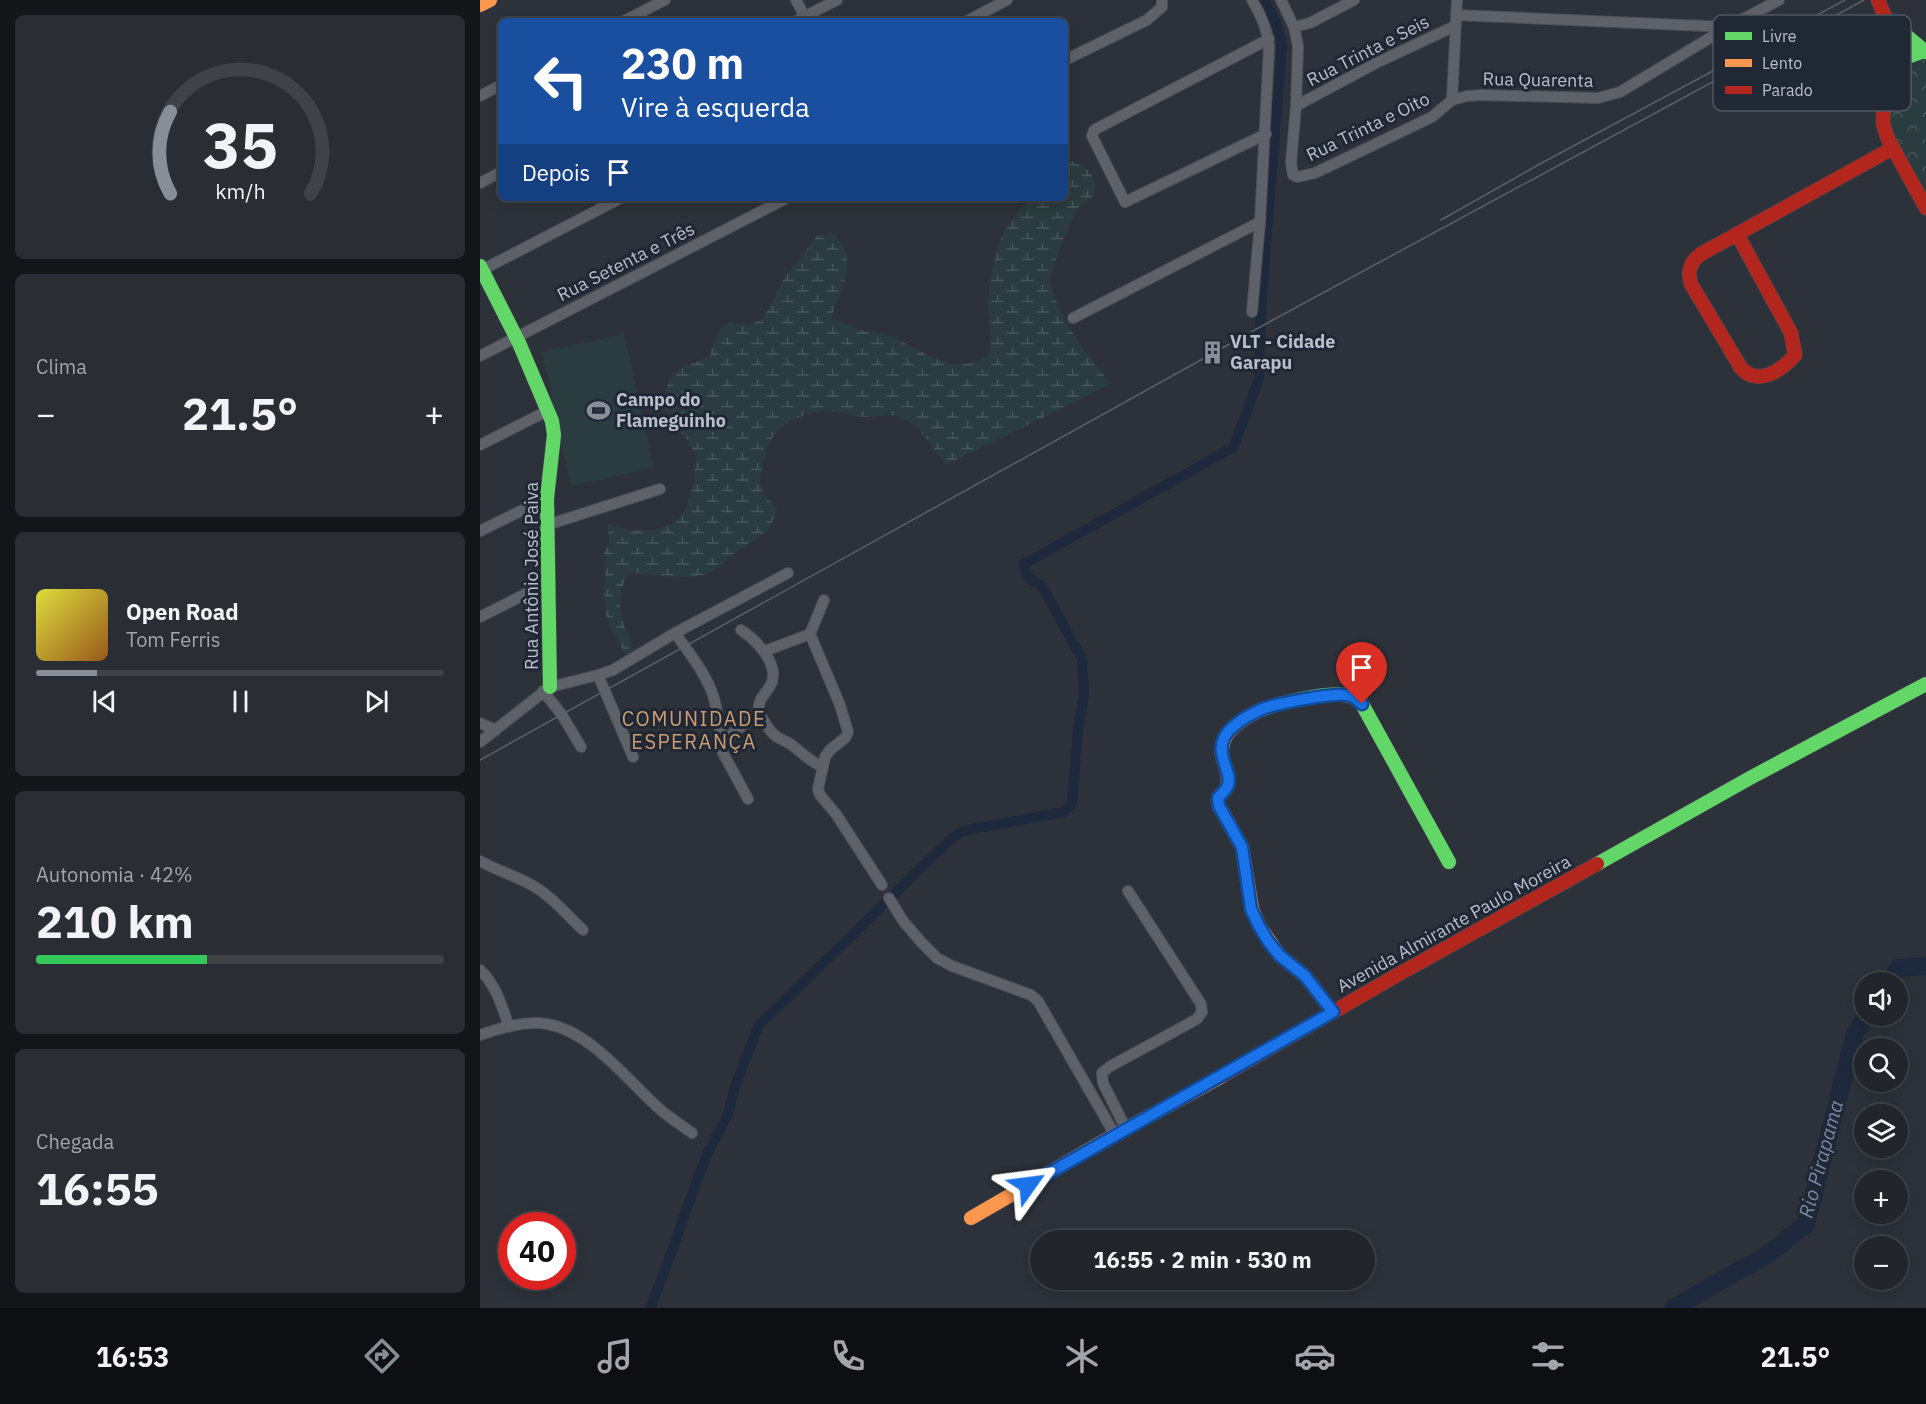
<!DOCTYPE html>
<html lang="pt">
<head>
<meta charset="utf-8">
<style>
  :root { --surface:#22262c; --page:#2a2e34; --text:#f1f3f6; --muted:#a2a5a9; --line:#3f4348; --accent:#888e98 }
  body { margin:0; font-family:"IBM Plex Sans",sans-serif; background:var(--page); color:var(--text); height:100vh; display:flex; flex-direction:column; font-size:22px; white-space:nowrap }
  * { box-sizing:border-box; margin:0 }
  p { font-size:20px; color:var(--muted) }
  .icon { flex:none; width:33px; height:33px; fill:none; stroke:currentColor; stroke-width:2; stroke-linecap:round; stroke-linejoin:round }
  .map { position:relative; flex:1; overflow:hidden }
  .side { display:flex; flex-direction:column; gap:15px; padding:15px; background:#131518; width:480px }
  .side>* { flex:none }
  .top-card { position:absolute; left:18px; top:18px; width:570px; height:183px; border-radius:9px; box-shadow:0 3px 15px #0003,0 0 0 2px var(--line); background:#1a4fa0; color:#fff; overflow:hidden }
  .buttons { position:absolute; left:1374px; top:972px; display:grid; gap:12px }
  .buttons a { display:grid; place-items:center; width:54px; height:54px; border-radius:50%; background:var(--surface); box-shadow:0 3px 15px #0003,0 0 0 2px var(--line); font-size:30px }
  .speed { position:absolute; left:18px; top:1212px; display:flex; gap:12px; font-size:30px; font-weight:700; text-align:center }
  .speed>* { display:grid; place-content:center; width:78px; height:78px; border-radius:50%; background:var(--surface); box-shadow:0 3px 15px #0003,0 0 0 2px var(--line); line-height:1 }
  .speed .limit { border:9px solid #d22; background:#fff; color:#111 }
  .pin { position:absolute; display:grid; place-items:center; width:51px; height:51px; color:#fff; margin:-62px -26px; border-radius:50% 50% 50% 0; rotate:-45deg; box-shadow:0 0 6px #0007 }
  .pin .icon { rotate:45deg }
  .me { position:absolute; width:66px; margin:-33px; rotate:59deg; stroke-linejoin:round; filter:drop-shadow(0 0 4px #0008) }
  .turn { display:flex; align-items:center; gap:21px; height:126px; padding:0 24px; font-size:27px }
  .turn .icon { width:78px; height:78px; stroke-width:2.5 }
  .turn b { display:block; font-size:42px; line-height:51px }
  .then { display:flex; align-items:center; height:57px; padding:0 24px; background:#0003; gap:12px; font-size:22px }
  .big { font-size:45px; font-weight:700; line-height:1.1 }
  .side .tile { flex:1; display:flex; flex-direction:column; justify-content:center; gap:9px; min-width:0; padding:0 21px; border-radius:9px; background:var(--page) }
  .side .dial { align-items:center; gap:0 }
  .dial svg { height:156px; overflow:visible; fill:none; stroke:var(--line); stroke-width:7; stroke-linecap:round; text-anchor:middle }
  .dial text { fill:var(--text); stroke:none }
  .song { display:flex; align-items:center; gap:18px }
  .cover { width:72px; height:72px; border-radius:9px; background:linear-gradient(135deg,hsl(60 70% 55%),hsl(30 70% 35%)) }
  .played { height:6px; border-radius:3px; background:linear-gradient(90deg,var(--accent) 15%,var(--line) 15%) }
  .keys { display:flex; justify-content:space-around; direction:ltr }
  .heat { display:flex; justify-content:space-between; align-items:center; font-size:33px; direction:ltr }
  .charge { height:9px; border-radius:4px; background:linear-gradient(90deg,#34c759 42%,var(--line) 0) }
  .trip { position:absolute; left:550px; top:1230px; width:345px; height:60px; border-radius:30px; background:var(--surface); box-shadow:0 3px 15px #0003,0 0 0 2px var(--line); font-weight:700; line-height:60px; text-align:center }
  .menu { display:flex; height:96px; justify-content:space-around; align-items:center; background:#0e0f12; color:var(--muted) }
  .menu .icon { width:42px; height:42px }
  .menu .current { color:var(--accent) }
  .menu b { font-size:27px; color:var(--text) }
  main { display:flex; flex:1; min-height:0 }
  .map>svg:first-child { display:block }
  .forest { fill:url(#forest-crowns) }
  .wetland { fill:url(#wetland-marsh) }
  .garden { fill:#2a3c3f }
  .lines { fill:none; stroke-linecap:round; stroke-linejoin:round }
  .canal { stroke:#1e293d; stroke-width:10 }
  .river { stroke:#1e293d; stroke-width:18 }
  .street-casing { stroke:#4b4f57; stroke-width:12 }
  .fast-casing { stroke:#4b4f57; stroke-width:15 }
  .slow-casing { stroke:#4b4f57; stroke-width:15 }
  .jam-casing { stroke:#4b4f57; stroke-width:15 }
  .street { stroke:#5e6168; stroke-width:10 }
  .fast { stroke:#63d668; stroke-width:14 }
  .slow { stroke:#ff974d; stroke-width:14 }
  .jam { stroke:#b3261e; stroke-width:14 }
  .tram { stroke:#5c5f66; stroke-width:1.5 }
  .route-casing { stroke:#114b97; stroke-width:15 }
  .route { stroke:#1a73e8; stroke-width:10 }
  .labels { text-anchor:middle; stroke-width:6; stroke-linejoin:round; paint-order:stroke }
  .street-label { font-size:18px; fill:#b9bfca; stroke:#212835 }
  .poi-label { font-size:18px; font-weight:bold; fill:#b9bfca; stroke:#212835; text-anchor:start }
  .neighbourhood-label { font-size:20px; letter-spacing:1.5px; fill:#cd9e71; stroke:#212835 }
  .water-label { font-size:20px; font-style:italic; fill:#7687a5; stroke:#212835 }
  .key { fill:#212835; stroke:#4f5562; stroke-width:1.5 }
  .key-label { font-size:16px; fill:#b9bfca }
</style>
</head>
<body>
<main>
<section class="side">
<div class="tile dial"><svg viewBox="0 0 100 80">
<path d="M14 69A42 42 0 1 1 86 69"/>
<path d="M14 69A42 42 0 0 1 14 27" stroke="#888e98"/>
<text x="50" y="56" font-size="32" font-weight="700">35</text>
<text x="50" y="72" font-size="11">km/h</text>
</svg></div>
<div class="tile"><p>Clima</p>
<div class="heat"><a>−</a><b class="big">21.5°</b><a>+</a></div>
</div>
<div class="tile">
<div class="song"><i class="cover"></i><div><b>Open Road</b><p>Tom Ferris</p></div></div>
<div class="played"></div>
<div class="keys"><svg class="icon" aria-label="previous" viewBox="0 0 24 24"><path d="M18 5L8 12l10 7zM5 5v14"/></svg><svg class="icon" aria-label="pause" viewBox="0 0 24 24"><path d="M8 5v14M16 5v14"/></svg><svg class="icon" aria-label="next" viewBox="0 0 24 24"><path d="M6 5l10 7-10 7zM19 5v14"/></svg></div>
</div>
<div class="tile"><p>Autonomia · 42%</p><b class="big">210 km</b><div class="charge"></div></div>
<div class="tile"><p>Chegada</p><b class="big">16:55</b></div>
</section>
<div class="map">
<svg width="1446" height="1308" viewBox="0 0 1446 1308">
  <defs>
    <pattern id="forest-crowns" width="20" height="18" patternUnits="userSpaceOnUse" patternTransform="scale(1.5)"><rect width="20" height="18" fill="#2a3c3f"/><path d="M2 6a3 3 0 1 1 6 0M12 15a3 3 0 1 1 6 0" fill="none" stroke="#475659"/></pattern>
    <pattern id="wetland-marsh" width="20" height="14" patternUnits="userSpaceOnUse" patternTransform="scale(1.5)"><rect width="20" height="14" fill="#2a3c3f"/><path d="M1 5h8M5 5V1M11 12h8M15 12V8" fill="none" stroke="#475659"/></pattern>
  </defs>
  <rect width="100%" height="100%" fill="#2d323a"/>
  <!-- forest -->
  <polygon class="forest" points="1441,59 1446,60 1446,203 1410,139 1408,73 1416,63"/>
  <!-- wetland -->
  <path class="wetland" d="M585,158C591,161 597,163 602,165C612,171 619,188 612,197C608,202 602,204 598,209C590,219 569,271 571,282C574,314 611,359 631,384L466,465C454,450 443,430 427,420C413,411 402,417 388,417C373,417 358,410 342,411C337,411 330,414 325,415C297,424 290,436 283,464C277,485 281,494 297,507C292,534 280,536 259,550C249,557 239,569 228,573C207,581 171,574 149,573C132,601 142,622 154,649L146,656L133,632L126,615L123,592L125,574L124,552L129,542L128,524L148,530H175L192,524L205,511L214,482L216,456L208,441L186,413L184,396L190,377L203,367L229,357L241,327L250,323L268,325L282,320L305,277L338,235L354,233C358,239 365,247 366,254C371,276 357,298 351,318C361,322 371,327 382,330C389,332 398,332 405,334C439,346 473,382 509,354C512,337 508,321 508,303C509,282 515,246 527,227C533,217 543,209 549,198H585Z"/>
  <!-- garden -->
  <polygon class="garden" points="144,334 174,468 91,486 62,352"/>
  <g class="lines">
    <!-- canal -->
    <polyline class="canal" points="171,1308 226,1156 248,1114 255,1087 278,1026 470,840 482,831 583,812 592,803 598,729 604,694 602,659 562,586 547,577 544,564 754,447 779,378 781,309 802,46 797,25 784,0"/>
    <!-- river -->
    <g class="river">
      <polyline points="1409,982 1418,968 1446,966"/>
      <polyline points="1193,1308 1290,1253 1326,1224 1375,1033 1386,1016"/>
    </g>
    <defs>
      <g id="street">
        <polyline points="316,0 327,21"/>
        <path d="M772,0C781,15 788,30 789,48L780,222L772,312"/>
        <polyline points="801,0 814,27 818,46 816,106 811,163 813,175 817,177 835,173 952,117 972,100"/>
        <polyline points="976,15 1248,27"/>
        <polyline points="144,21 185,0"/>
        <polyline points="316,21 357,0"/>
        <polyline points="487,21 527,0"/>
        <polyline points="814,27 830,23 874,0"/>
        <polyline points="585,60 667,20 682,7 682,0"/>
        <polyline points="0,96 21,85"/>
        <polyline points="972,100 987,96 1002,95 1118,98 1140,92 1248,27 1299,0"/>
        <polyline points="972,100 977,0"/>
        <polyline points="816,106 898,62 975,26"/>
        <polyline points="786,134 645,202 612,136 614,130 789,39"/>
        <polyline points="0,183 21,172"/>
        <polyline points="0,271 141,198"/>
        <polyline points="593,318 780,222"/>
        <polyline points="0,356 307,198"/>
        <polyline points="0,445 69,410"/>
        <polyline points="67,525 180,489"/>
        <polyline points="0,531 67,498"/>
        <polyline points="344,600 330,634 360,705 368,732 366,737 350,750 345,757 338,789 340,795 356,814 402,885"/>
        <polyline points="0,617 69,582"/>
        <path d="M261,630C276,640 298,662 292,682C289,691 279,697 279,706C278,715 290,732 297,737C302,740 308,742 313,746C325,755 329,761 343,767"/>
        <path d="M195,633C209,653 225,672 233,695C238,710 239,727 242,742"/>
        <polyline points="285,651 330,634"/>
        <polyline points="118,675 153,757"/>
        <polyline points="63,691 82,715 101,747"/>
        <polyline points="0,723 16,730"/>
        <polyline points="0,742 70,687 118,675 133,670 195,633 308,573"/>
        <polyline points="268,799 243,753 242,742 279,712"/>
        <path d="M0,861C16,870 33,875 48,883C70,894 86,914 103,930"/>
        <polyline points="409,898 423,921 442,943 457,958 472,966 551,995 558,1001 635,1135"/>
        <path d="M0,970C16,985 22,1006 29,1027"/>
        <path d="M0,1035C20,1028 46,1020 67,1024C113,1032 149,1083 183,1112C192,1119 202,1126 212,1133"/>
        <polyline points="646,1129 623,1083 622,1073 629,1067 717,1019 722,1012 721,1004 648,891"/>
      </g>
      <g id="fast">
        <polyline points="1406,19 1446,52"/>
        <polyline points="1405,65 1444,51"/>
        <polyline points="0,266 39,343 72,421 74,435 67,498 70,687"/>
        <path d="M776,712C793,704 852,690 870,696C875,697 878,701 882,704L969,862"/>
        <polyline points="1117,864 1270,778 1446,684"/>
      </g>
      <g id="slow">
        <polyline points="0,5 10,0"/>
        <path d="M776,712C757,722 737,735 743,759C745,766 749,774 748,782C748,789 742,793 738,798L739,806L762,847L772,909L779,926L799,955L825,976L853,1012"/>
        <polyline points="491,1218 624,1141 742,1076"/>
      </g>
      <g id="jam">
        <polyline points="1398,0 1406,19 1403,124 1408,139 1446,208"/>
        <path d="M1257,234L1311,333L1315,355C1302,370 1278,387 1261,368L1211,284C1207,271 1210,262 1221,254L1413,148"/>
        <polyline points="742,1076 919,974 1117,864"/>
      </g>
    </defs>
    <!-- street casing -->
    <use href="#street" class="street-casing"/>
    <!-- fast casing -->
    <use href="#fast" class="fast-casing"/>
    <!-- slow casing -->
    <use href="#slow" class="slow-casing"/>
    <!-- jam casing -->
    <use href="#jam" class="jam-casing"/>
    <!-- street -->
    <use href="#street" class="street"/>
    <!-- fast -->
    <use href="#fast" class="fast"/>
    <!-- slow -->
    <use href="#slow" class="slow"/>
    <!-- jam -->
    <use href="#jam" class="jam"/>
    <!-- tram -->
    <g class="tram">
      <polyline points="961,220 1058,165 1365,0"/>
      <polyline points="0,760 791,321 1384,0"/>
    </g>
  </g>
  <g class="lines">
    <defs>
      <path id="route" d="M548,1185L853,1012L825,976L799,955L788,941L779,926L771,909L762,847L739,806L738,798C741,794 745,791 747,787C755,776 735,756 744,738C750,726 767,716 780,710C793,704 859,691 871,696C875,697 879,702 882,704"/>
    </defs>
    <!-- route casing -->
    <use href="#route" class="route-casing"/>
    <!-- route -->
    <use href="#route" class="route"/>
  </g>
  <!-- icons -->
  <defs>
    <symbol id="building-bare" viewBox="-9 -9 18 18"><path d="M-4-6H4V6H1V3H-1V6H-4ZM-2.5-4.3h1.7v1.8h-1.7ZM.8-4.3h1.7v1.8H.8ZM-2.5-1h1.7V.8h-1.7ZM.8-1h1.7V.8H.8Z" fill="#888e98" stroke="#212835" stroke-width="2.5" paint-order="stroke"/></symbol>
    <symbol id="stadium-bare" viewBox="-9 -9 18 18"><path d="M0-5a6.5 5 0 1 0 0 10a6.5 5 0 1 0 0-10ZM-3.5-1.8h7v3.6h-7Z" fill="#888e98" stroke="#212835" stroke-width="2.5" paint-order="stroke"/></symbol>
  </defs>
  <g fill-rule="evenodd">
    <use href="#building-bare" x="716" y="336" width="33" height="33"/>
    <use href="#stadium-bare" x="102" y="394" width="33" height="33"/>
  </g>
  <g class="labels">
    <!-- street labels -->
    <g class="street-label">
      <text transform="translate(888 51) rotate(-27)" y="6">Rua Trinta e Seis</text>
      <text transform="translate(1058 80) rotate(1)" y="6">Rua Quarenta</text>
      <text transform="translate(888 127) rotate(-26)" y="6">Rua Trinta e Oito</text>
      <text transform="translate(146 262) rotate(-27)" y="6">Rua Setenta e Três</text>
      <text transform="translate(52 576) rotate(-90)" y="6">Rua Antônio José Paiva</text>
      <text transform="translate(974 924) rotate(-29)" y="6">Avenida Almirante Paulo Moreira</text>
    </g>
    <!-- poi labels -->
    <g class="poi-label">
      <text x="750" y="348">VLT - Cidade<tspan x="750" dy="21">Garapu</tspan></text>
      <text x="136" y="406">Campo do<tspan x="136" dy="21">Flameguinho</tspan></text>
    </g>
    <!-- neighbourhood labels -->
    <g class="neighbourhood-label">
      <text x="214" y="726">COMUNIDADE<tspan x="214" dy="23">ESPERANÇA</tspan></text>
    </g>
    <!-- water labels -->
    <g class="water-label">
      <text transform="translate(1341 1159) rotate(-75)" y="7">Rio Pirapama</text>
    </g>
  </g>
  <!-- legend -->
  <rect x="1233" y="15" width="198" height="96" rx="9" class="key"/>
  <rect x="1245" y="32" width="27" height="8" fill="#63d668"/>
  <rect x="1245" y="59" width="27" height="8" fill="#ff974d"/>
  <rect x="1245" y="86" width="27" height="8" fill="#b3261e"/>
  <g class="key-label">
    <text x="1282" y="42">Livre</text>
    <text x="1282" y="69">Lento</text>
    <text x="1282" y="96">Parado</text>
  </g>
</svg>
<div class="buttons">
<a><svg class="icon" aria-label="sound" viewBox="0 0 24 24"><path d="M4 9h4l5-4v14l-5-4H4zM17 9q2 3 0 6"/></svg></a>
<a><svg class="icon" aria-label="search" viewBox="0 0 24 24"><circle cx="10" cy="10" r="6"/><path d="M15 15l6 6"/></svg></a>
<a><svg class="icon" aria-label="layers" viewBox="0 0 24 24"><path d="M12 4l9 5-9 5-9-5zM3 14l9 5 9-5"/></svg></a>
<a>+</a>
<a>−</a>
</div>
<div class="speed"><div class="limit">40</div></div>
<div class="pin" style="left:882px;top:704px;background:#d93025"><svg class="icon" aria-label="arrive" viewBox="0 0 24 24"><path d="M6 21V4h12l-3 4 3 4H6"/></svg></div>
<svg class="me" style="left:548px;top:1185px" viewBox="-20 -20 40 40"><path d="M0-17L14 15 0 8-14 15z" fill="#1a73e8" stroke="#fff" stroke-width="4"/></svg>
<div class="trip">16:55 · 2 min · 530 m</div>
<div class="top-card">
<div class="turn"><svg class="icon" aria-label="left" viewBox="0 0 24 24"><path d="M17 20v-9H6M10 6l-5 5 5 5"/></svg><div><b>230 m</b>Vire à esquerda</div></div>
<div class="then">Depois<svg class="icon" aria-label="arrive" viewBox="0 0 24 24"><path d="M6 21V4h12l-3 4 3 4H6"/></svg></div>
</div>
</div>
</main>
<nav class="menu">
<b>16:53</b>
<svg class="icon current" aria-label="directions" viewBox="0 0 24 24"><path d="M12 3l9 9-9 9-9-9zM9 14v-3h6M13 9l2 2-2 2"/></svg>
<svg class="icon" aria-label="music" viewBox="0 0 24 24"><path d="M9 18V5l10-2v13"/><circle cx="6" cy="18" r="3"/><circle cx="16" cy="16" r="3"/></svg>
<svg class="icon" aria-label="phone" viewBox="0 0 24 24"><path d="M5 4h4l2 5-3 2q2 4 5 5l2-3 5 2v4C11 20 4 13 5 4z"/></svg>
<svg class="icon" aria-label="climate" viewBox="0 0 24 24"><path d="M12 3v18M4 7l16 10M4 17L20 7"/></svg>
<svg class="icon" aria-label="car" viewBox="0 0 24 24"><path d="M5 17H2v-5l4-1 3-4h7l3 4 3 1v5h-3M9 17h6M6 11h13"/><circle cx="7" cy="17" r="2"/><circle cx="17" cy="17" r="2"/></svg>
<svg class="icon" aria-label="filters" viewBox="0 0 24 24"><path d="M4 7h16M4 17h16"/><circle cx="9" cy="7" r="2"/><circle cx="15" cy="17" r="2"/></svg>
<b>21.5°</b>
</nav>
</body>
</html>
